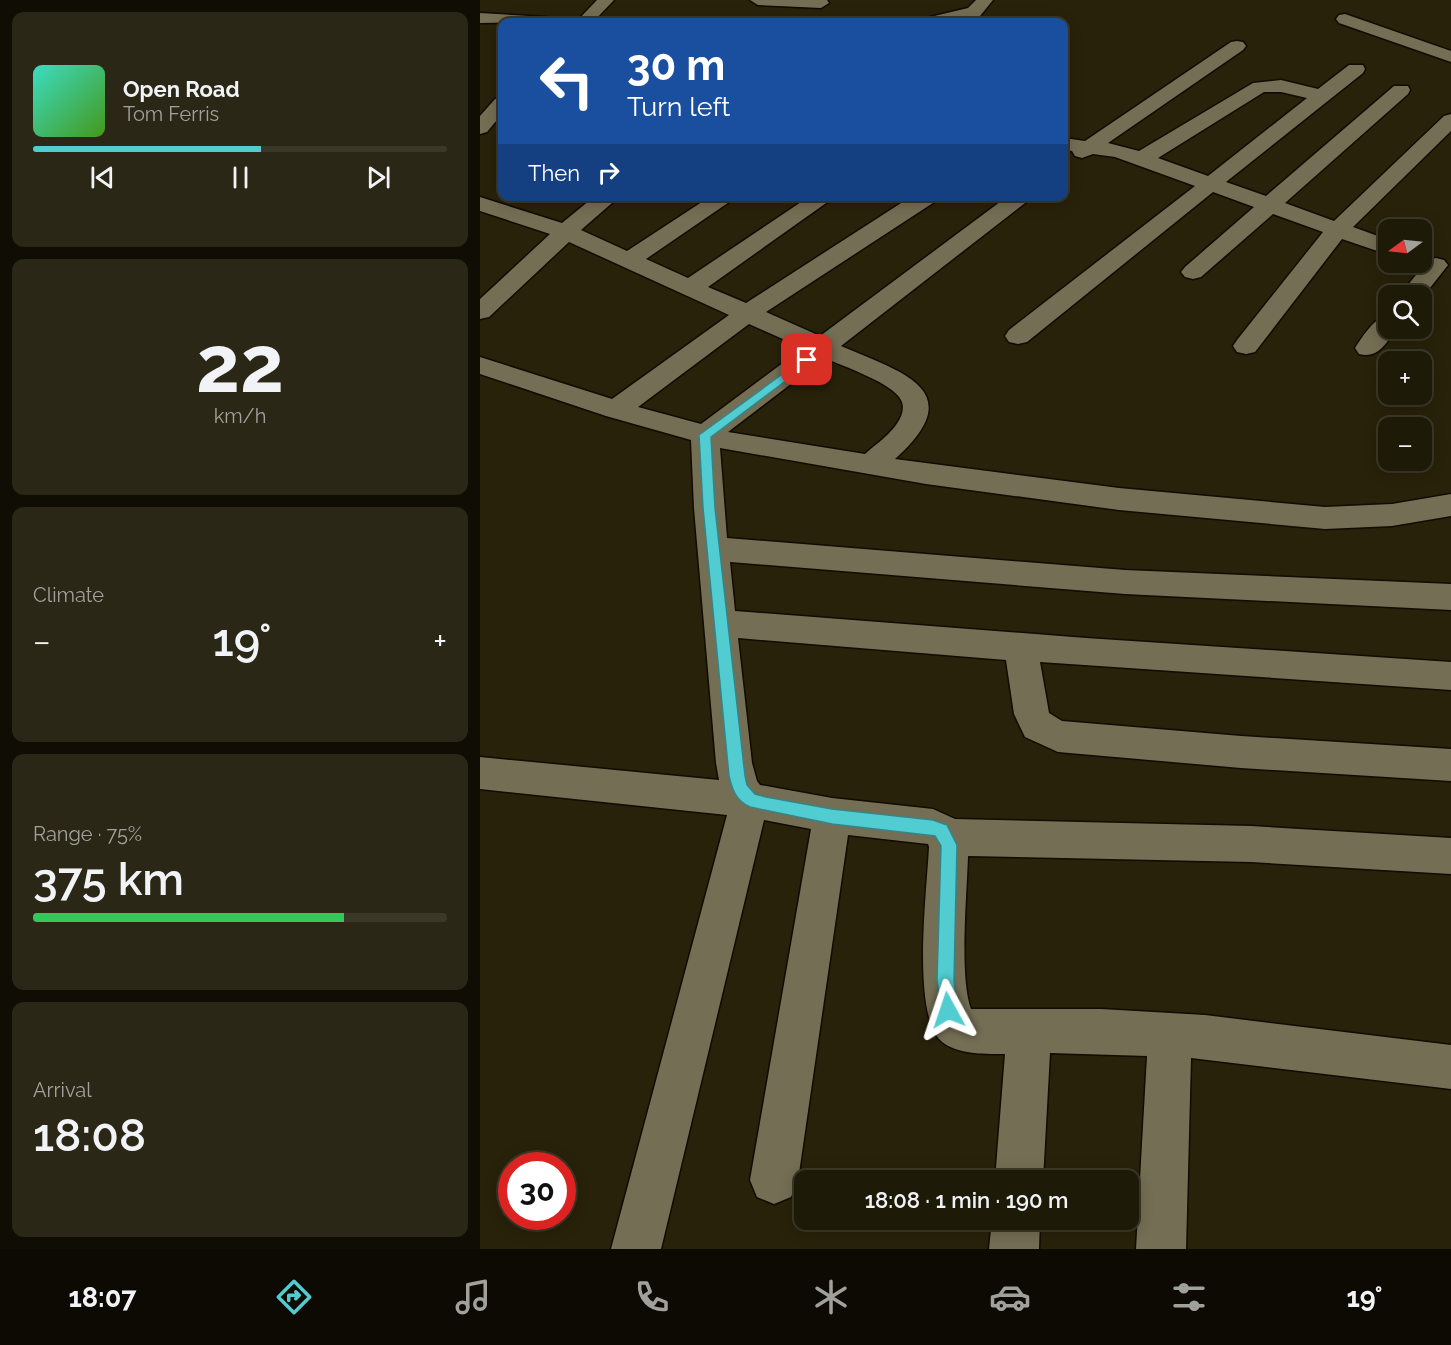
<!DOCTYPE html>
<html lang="en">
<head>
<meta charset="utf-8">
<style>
  :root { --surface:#1e1a08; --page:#2b2716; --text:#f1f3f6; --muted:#a1a19c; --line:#3c3829; --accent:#51ccd1 }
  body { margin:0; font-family:Raleway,sans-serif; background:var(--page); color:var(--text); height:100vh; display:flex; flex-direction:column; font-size:22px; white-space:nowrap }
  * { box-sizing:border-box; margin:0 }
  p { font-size:20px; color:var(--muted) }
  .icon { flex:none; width:33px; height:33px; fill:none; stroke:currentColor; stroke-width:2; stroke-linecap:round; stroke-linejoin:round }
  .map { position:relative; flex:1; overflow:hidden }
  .side { display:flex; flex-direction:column; gap:12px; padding:12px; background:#100e04; width:480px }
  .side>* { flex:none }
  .top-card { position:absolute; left:18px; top:18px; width:570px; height:183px; border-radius:12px; box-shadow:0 3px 15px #0003,0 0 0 2px var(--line); background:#1a4fa0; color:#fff; overflow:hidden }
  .needle { width:39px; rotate:255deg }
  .controls { position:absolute; left:898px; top:219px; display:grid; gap:12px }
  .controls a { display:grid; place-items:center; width:54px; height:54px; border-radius:12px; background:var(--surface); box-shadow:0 3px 15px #0003,0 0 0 2px var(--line); font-size:30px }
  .speed { position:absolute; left:18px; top:1152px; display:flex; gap:12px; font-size:30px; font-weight:700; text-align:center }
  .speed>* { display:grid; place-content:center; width:78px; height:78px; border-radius:50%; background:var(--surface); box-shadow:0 3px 15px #0003,0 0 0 2px var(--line); line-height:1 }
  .speed .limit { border:9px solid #d22; background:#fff; color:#111 }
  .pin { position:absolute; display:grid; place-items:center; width:51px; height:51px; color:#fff; margin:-26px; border-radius:12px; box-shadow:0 3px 9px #0006 }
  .me { position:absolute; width:66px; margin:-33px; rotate:355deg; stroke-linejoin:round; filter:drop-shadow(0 0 4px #0008) }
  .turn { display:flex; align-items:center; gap:21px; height:126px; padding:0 30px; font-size:27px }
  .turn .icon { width:78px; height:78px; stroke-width:2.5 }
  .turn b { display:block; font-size:42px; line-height:51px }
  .then { display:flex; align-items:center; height:57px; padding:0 30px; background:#0003; gap:12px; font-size:22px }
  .big { font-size:45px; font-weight:600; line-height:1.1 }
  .side .card { flex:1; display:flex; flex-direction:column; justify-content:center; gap:9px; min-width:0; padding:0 21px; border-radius:12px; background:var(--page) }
  .side .dial { align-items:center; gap:0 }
  .dial b { font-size:78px; line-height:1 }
  .song { display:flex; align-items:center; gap:18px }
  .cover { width:72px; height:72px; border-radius:9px; background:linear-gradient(135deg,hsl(170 70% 55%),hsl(100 70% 35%)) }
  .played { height:6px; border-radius:3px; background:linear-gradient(90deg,var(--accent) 55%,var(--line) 55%) }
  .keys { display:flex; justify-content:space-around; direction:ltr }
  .heat { display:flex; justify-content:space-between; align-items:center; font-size:33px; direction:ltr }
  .charge { height:9px; border-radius:4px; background:linear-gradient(90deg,#34c759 75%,var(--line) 0) }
  .trip { position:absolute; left:314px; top:1170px; width:345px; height:60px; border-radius:12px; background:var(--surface); box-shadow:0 3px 15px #0003,0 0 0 2px var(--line); font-weight:600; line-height:60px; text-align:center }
  .dock { display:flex; height:96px; justify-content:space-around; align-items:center; background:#0c0a03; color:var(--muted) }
  .dock .icon { width:42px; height:42px }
  .dock .on { color:var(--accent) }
  .dock b { font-size:27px; color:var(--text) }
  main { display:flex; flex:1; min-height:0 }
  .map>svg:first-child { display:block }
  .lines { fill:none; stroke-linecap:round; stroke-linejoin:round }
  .minor-casing { stroke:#110b00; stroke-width:3 }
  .minor { fill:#746e54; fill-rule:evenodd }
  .route { fill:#51ccd1; stroke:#358588; stroke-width:1.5 }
</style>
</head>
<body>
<main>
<section class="side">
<div class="card">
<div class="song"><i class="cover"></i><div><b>Open Road</b><p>Tom Ferris</p></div></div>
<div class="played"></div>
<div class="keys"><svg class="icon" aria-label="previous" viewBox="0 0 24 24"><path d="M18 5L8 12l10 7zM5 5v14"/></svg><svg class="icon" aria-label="pause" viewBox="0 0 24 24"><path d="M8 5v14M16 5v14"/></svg><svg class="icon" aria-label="next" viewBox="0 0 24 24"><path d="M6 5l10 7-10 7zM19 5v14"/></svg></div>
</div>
<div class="card dial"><b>22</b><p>km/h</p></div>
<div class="card"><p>Climate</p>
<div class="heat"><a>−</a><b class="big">19°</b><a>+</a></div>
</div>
<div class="card"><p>Range · 75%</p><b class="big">375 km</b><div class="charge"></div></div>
<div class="card"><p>Arrival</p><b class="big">18:08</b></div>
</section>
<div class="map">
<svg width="971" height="1249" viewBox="0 0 971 1249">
  <rect width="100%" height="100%" fill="#28220a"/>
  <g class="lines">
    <defs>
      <g id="minor">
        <polygon points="117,0 134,0 113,22 96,22"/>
        <polygon points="270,0 347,0 349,3 341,8 278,5"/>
        <polygon points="496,0 513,0 500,16 471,22 443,22 446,18 488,8"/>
        <polygon points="0,13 65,17 71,18 74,22 0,23"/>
        <polygon points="865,14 971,51 971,62 859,23 856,19 859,15"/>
        <path d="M757,41L763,42L766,46L763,50L628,143L659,151L773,83L801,80L838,89L869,65H883L885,69L883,73L746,182L786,196L914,86H928L930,90L928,94L805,203L854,221L964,116L971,114V131L873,227L909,240V255L862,239L775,352L766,354L757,352L753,346L757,340L843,232L793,214L721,277L713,279L705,277L701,272L705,267L774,207L733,192L547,342L538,344L529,342L525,336L529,330L715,186L635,157L613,154L602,158L595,156L592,151L584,150V138L605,141L751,42ZM784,92H801L827,98L728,176L678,158Z"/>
        <polygon points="22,97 22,114 7,132 0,134 0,116 15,99"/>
        <path d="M115,196H140L101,230L147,251L231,196H258L166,259L208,278L330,196H356L228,287L266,303L432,196H459L456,201L286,312L340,336L528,196H554L361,346C421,372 492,390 415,459L639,488L845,507L912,504L971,494V516L912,526L845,529L639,510L446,484L240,448L247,538L645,570L971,584V610L645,594L250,562L255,611L606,638L971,662V690L560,662L569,713L582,721L761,736L971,749V781L761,768L578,752L545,737L534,714L526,660L258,638L272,763L277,781L280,785L352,798L453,809L475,819L771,826L971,838V874L771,862L488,856C487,893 479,977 491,1009H621L725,1015L971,1045V1089L711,1058L706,1249H656L667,1056L570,1053L563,1180H515L525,1054C505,1054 474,1055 459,1039C432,1007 447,889 449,847L448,844L368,835L318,1180L311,1197L294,1204L277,1197L270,1180L331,829L284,820L181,1249H131L247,815L0,789V757L239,780L236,763L214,508L211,440L126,416L0,374V357L132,399L249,315L89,242L9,317L0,319V299L70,234L0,211V197L82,223ZM269,324L323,348L221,424L158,407ZM345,358C362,366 413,383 421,400C425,407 422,416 418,422C410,435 396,444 385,454L248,432Z"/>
        <polygon points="956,258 964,260 968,265 942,298 942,296 919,296 948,260"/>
        <path d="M909,314V328H917C906,343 899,359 879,354L875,348C883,336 894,318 909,314Z"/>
        <polygon points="512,1220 560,1220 559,1249 509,1249"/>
      </g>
    </defs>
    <!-- minor casing -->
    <use href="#minor" class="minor-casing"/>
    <!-- minor -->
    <use href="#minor" class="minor"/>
  </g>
  <!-- route -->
  <path class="route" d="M327,356L331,357V362L231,437L235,508L265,776L267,785L275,794L286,797L352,809L453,820L467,825L477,845L474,980L477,1010L475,1016L468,1019L462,1016L457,980L461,846L455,836L352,824L270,807C256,801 252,789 249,776L223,508L219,435Z"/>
</svg>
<div class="controls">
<a><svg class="needle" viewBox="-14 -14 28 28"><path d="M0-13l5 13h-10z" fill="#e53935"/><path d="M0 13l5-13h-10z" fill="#a1a19c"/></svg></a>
<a><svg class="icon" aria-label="search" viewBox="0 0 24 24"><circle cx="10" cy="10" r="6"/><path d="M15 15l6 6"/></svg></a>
<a>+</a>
<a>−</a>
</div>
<div class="speed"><div class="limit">30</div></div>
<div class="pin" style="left:327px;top:360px;background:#d93025"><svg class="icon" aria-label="arrive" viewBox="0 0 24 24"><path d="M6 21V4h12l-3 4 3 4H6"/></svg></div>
<svg class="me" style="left:468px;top:1010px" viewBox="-20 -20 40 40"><path d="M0-17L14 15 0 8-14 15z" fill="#51ccd1" stroke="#fff" stroke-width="4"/></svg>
<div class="trip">18:08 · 1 min · 190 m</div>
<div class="top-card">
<div class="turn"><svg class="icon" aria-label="left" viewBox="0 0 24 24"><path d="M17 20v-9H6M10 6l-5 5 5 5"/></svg><div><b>30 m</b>Turn left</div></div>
<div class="then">Then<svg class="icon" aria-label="right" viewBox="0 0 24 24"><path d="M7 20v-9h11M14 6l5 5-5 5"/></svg></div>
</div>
</div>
</main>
<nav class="dock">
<b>18:07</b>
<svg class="icon on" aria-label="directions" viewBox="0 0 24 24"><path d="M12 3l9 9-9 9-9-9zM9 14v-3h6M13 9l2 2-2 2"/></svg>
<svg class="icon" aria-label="music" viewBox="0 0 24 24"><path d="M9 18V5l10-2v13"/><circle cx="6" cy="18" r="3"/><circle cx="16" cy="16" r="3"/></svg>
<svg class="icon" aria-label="phone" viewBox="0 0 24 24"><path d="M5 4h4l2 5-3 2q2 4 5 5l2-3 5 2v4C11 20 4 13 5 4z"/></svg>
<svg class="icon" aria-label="climate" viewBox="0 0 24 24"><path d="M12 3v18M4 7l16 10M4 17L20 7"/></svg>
<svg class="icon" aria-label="car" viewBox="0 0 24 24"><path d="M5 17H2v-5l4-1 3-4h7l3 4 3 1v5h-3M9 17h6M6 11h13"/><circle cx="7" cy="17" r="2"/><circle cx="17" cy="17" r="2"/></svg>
<svg class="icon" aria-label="filters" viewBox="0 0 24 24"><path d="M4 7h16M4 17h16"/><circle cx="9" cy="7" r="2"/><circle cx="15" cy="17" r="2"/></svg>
<b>19°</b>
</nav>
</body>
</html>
